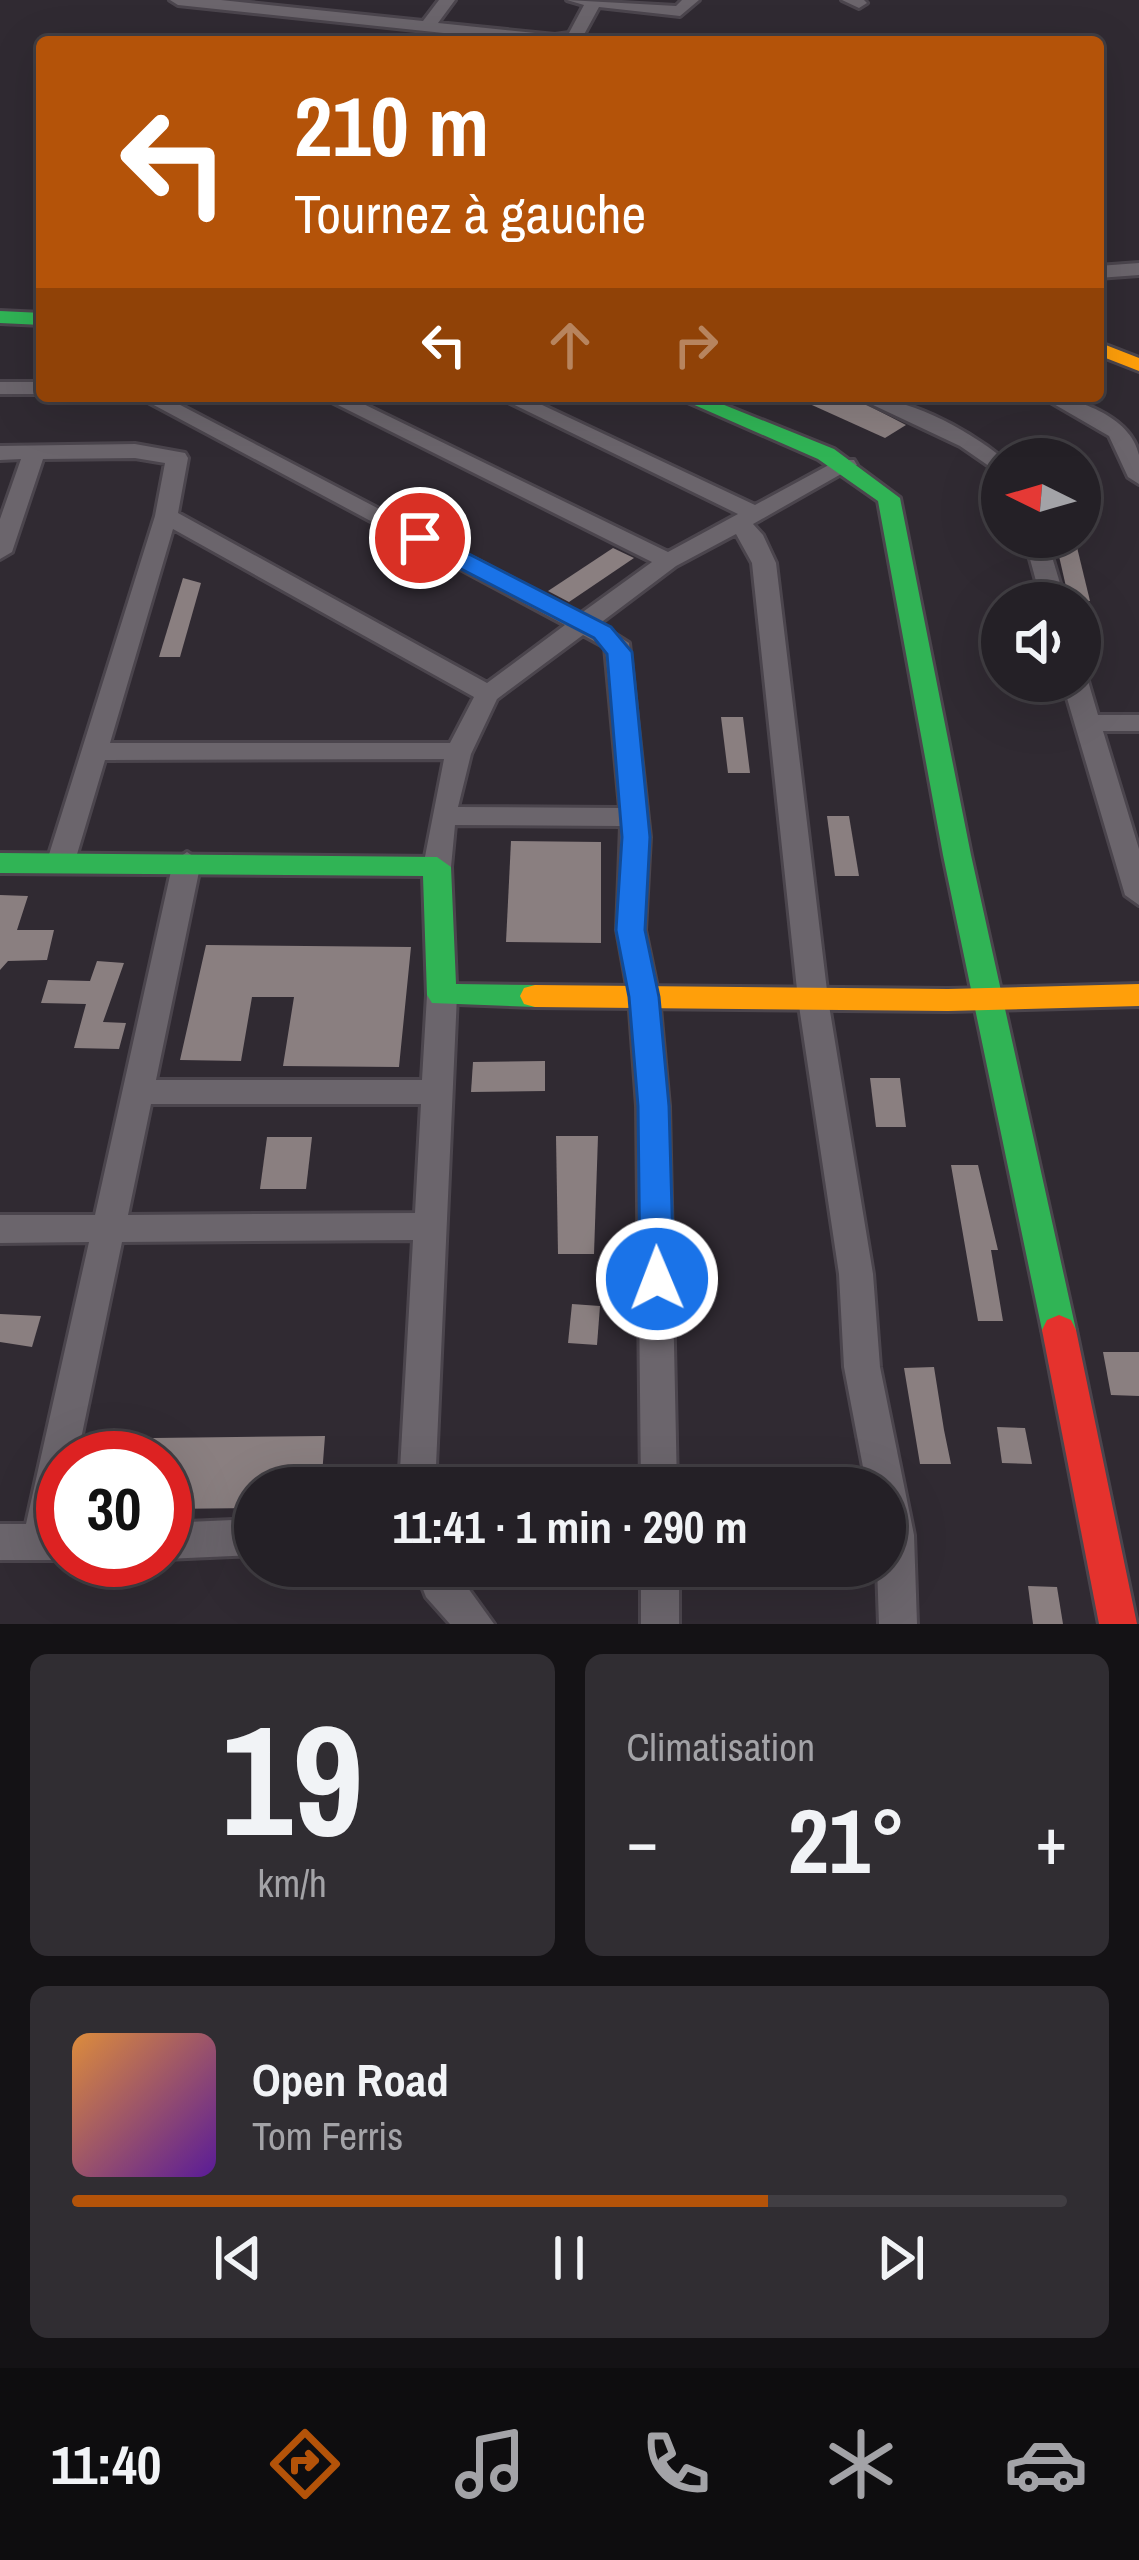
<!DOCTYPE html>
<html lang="fr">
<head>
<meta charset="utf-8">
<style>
  :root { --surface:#242026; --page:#302d32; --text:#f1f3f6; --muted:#a3a3a7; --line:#413e43; --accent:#b45309 }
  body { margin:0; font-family:"Archivo Narrow",sans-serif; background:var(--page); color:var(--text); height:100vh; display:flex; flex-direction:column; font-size:45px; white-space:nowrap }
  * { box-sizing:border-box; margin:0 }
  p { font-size:39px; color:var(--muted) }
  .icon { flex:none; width:66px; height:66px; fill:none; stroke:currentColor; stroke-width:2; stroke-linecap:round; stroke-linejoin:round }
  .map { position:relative; height:1624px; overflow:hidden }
  .drawer { display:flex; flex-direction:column; gap:30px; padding:30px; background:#141215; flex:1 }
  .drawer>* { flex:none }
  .banner { position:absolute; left:36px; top:36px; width:1068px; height:366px; border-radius:12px; box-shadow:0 12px 48px #0002,0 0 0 3px var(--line); background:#b45309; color:#fff; overflow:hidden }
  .needle { width:78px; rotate:275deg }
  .fabs { position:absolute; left:981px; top:438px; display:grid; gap:24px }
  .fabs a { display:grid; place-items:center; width:120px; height:120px; border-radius:50%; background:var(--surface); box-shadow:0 12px 48px #0002,0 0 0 3px var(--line); font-size:60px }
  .speed { position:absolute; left:36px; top:1431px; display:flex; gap:24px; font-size:60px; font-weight:700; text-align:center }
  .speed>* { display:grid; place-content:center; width:156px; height:156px; border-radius:50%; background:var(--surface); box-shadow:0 12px 48px #0002,0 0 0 3px var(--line); line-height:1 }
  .speed .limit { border:18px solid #d22; background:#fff; color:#111 }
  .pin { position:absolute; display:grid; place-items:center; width:102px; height:102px; color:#fff; margin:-51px; border:6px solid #fff; border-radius:50%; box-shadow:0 3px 12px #0007 }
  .me { position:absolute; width:132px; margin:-66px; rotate:359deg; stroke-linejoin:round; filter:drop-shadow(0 0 9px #0008) }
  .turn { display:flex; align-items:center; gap:42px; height:252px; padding:0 60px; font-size:54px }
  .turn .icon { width:156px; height:156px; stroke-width:2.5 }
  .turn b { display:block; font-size:84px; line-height:102px }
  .lanes { display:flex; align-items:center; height:114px; padding:0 60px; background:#0003; justify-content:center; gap:60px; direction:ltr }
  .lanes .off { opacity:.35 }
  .big { font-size:90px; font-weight:700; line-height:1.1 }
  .drawer .tile { flex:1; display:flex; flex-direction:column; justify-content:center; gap:18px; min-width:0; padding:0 42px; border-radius:18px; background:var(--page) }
  .drawer .dial { align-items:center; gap:0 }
  .dial b { font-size:156px; line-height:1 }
  .song { display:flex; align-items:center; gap:36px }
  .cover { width:144px; height:144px; border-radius:18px; background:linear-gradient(135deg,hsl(30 70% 55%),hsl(270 70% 35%)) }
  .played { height:12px; border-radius:6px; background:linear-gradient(90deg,var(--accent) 70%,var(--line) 70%) }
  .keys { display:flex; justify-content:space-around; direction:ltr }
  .heat { display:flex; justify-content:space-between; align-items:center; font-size:66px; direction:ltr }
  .drawer .tiles { flex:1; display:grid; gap:30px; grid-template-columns:1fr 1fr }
  .tile:last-child { grid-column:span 2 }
  .trip { position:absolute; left:234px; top:1467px; width:672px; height:120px; border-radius:60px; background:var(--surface); box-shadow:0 12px 48px #0002,0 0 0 3px var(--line); font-weight:700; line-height:120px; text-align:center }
  .menu { display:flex; height:192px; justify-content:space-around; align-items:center; background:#0e0d0f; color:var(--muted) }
  .menu .icon { width:84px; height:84px }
  .menu .on { color:var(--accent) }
  .menu b { font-size:54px; color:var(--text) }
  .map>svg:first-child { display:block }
  .building { fill:#8a7f80 }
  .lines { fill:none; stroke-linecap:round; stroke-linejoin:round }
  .street-casing { stroke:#4b454d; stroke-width:6 }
  .fast-casing { stroke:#4b454d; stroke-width:6 }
  .slow-casing { stroke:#4b454d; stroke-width:6 }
  .jam-casing { stroke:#4b454d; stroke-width:6 }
  .street { fill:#6b656c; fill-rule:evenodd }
  .fast { fill:#30b455; fill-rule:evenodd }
  .slow { fill:#ff9f0a; fill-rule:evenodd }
  .jam { fill:#e5322d; fill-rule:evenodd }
  .route { fill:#1a73e8; stroke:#114b97; stroke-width:3 }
</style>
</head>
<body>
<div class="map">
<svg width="1139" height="1624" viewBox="0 0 1139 1624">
  <rect width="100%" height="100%" fill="#302a32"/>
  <!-- building -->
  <g class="building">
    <polygon points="792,396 850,396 906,425 885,438"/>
    <polygon points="1075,539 1090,601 1070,600 1067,591 1056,543"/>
    <polygon points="613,548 634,558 569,602 548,591"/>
    <polygon points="183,578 201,583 180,657 159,657"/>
    <polygon points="721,717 743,717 750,773 728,773"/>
    <polygon points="827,816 849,816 859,876 835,876"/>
    <polygon points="511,841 601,842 601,943 506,942"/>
    <polygon points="0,895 28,896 17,930 54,930 47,960 8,961 0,970"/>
    <polygon points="206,945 411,947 399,1067 283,1066 294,997 252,997 241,1061 180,1060"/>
    <polygon points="97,961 124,963 103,1022 126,1023 119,1049 74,1048 86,1004 41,1003 48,980 90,981"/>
    <polygon points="545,1061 545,1091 471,1092 473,1062"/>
    <polygon points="870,1078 900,1078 906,1127 876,1127"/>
    <polygon points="556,1136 598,1136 594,1254 558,1254"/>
    <polygon points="267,1137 312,1137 306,1189 260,1189"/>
    <polygon points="951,1165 978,1165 998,1250 991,1250 1003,1321 978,1321"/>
    <polygon points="572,1304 600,1306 597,1345 568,1343"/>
    <polygon points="0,1314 41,1316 32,1347 0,1342"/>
    <polygon points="1103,1352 1139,1352 1139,1396 1111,1395"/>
    <polygon points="934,1367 944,1430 951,1464 920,1464 904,1368"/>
    <polygon points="997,1427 1025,1428 1032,1464 1002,1463"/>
    <polygon points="325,1436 321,1488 255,1488 255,1508 165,1509 165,1458 149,1458 153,1438"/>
    <polygon points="1028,1586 1057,1587 1063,1624 1033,1624"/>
  </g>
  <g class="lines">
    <defs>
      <g id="street">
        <polygon points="170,0 221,0 423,21 439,0 455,0 438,23 555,35 569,33 584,5 567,0 676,6 682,0 699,0 680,16 599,7 581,40 573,42 530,42 178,5"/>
        <polygon points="842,0 864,0 867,3 859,8"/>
        <polygon points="1139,263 1139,275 1098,278 1098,266"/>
        <rect x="0" y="382" width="42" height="12"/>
        <path d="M137,396H163L580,614L652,562L320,396H347L668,552L738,514L496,396H523L755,505L838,460H854L857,465L753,524L763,535L776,563L828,999L873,1274L880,1367L914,1535L917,1624H879L877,1566H885V1488H867L844,1367L839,1274L798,999L752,563L736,534L676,566L599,624L629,643L650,837L645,930L659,997L669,1106L677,1488H641L637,1106L629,997L617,930L621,826L455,825L451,867L437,877L423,867L444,759L105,760L75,861L61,871L51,868L47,861L155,516L165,463L135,458L43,459L12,552L0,559V519L21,459L0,460V446L135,444L185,453L188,458L178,513L487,683L565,625ZM173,529L474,697L450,743H110ZM583,635L605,647L620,808L458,807L471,754L497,699Z"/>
        <path d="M854,396C906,396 964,427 1004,459L1002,475L960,446Z"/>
        <path d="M1040,396C1074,396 1131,416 1139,455C1139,464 1139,475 1139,484L1128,477L1109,436Z"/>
        <polygon points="1024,537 1046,537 1066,603 1042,603"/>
        <polygon points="1080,674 1088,681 1098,715 1139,715 1139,731 1103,731 1139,849 1139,905 1125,895 1062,681 1080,681"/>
        <path d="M187,852L201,862L156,1080H422L427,995L432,987H452L457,995L435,1488H399L413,1240L122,1242L77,1458H63V1560H0V1524H26L89,1242L0,1243V1215H95L173,862ZM151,1104H421L415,1213L128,1215Z"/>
        <polygon points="255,1519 255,1555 165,1559 165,1523"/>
        <polygon points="414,1566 452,1566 494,1624 450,1624 426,1597"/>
        <rect x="641" y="1566" width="38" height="58"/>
      </g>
      <g id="fast">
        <polygon points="0,311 42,313 42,325 0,323"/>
        <polygon points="674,396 702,396 834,449 900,498 971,855 1076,1330 1071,1340 1059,1345 1047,1340 1042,1330 943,855 878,501 818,459"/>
        <polygon points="0,853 437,857 451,867 456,984 535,985 546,988 550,996 546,1004 535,1007 432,1003 427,995 423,876 0,873"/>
      </g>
      <g id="slow">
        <polygon points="1098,342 1139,358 1139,371 1098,355"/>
        <polygon points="1139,984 1139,1006 948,1011 535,1007 524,1004 520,996 524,988 535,985 948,989"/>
      </g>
      <polygon id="jam" points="1059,1315 1071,1320 1076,1330 1137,1624 1099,1624 1042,1330 1047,1320"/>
    </defs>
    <!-- street casing -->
    <use href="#street" class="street-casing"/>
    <!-- fast casing -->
    <use href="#fast" class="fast-casing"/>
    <!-- slow casing -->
    <use href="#slow" class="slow-casing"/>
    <!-- jam casing -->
    <use href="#jam" class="jam-casing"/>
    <!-- street -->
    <use href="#street" class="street"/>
    <!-- fast -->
    <use href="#fast" class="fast"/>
    <!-- slow -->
    <use href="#slow" class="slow"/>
    <!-- jam -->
    <use href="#jam" class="jam"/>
  </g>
  <!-- route -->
  <polygon class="route" points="411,533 428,533 611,627 632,652 650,837 645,930 659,997 669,1106 674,1279 669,1289 657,1293 645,1289 640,1279 638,1106 629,997 616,930 622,837 607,654 594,638 411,543"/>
</svg>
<div class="fabs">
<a><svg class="needle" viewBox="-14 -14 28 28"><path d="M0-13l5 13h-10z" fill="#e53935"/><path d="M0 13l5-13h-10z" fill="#a3a3a7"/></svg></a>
<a><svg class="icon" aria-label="sound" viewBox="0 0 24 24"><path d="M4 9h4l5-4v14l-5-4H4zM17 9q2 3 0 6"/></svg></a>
</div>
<div class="speed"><div class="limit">30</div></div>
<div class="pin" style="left:420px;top:538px;background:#d93025"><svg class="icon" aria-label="arrive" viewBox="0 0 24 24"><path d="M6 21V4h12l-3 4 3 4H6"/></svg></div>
<svg class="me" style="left:657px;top:1279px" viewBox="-20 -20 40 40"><circle r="17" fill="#1a73e8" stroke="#fff" stroke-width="3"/><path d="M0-11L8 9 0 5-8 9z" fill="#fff"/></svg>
<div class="trip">11:41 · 1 min · 290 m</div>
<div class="banner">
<div class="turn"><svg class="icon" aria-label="left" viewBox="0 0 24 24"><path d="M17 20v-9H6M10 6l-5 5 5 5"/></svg><div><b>210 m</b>Tournez à gauche</div></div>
<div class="lanes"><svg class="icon" aria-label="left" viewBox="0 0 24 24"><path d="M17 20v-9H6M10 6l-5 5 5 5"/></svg><svg class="icon off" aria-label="ahead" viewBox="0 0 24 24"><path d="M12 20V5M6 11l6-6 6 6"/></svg><svg class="icon off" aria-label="right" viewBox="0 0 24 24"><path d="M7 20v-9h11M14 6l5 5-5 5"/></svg></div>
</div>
</div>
<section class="drawer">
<div class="tiles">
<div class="tile dial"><b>19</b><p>km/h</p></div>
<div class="tile"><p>Climatisation</p>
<div class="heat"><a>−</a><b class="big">21°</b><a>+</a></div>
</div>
<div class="tile">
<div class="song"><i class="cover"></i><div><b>Open Road</b><p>Tom Ferris</p></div></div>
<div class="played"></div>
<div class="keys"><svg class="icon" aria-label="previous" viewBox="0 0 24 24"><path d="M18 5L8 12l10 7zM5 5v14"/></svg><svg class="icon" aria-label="pause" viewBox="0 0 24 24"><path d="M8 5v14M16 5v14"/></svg><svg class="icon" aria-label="next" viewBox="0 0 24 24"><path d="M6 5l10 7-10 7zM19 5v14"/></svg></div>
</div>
</div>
</section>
<nav class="menu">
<b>11:40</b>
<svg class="icon on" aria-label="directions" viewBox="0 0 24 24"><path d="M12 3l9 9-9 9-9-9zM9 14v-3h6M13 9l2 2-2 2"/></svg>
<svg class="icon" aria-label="music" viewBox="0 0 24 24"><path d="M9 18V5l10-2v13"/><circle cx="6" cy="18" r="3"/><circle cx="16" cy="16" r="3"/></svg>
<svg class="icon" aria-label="phone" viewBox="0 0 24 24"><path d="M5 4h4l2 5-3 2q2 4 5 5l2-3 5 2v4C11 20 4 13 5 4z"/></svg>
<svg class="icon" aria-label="climate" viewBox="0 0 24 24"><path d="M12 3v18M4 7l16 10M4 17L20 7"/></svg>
<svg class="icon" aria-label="car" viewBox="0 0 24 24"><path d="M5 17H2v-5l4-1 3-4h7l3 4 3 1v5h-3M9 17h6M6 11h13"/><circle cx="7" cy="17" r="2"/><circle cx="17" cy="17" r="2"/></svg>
</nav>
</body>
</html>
